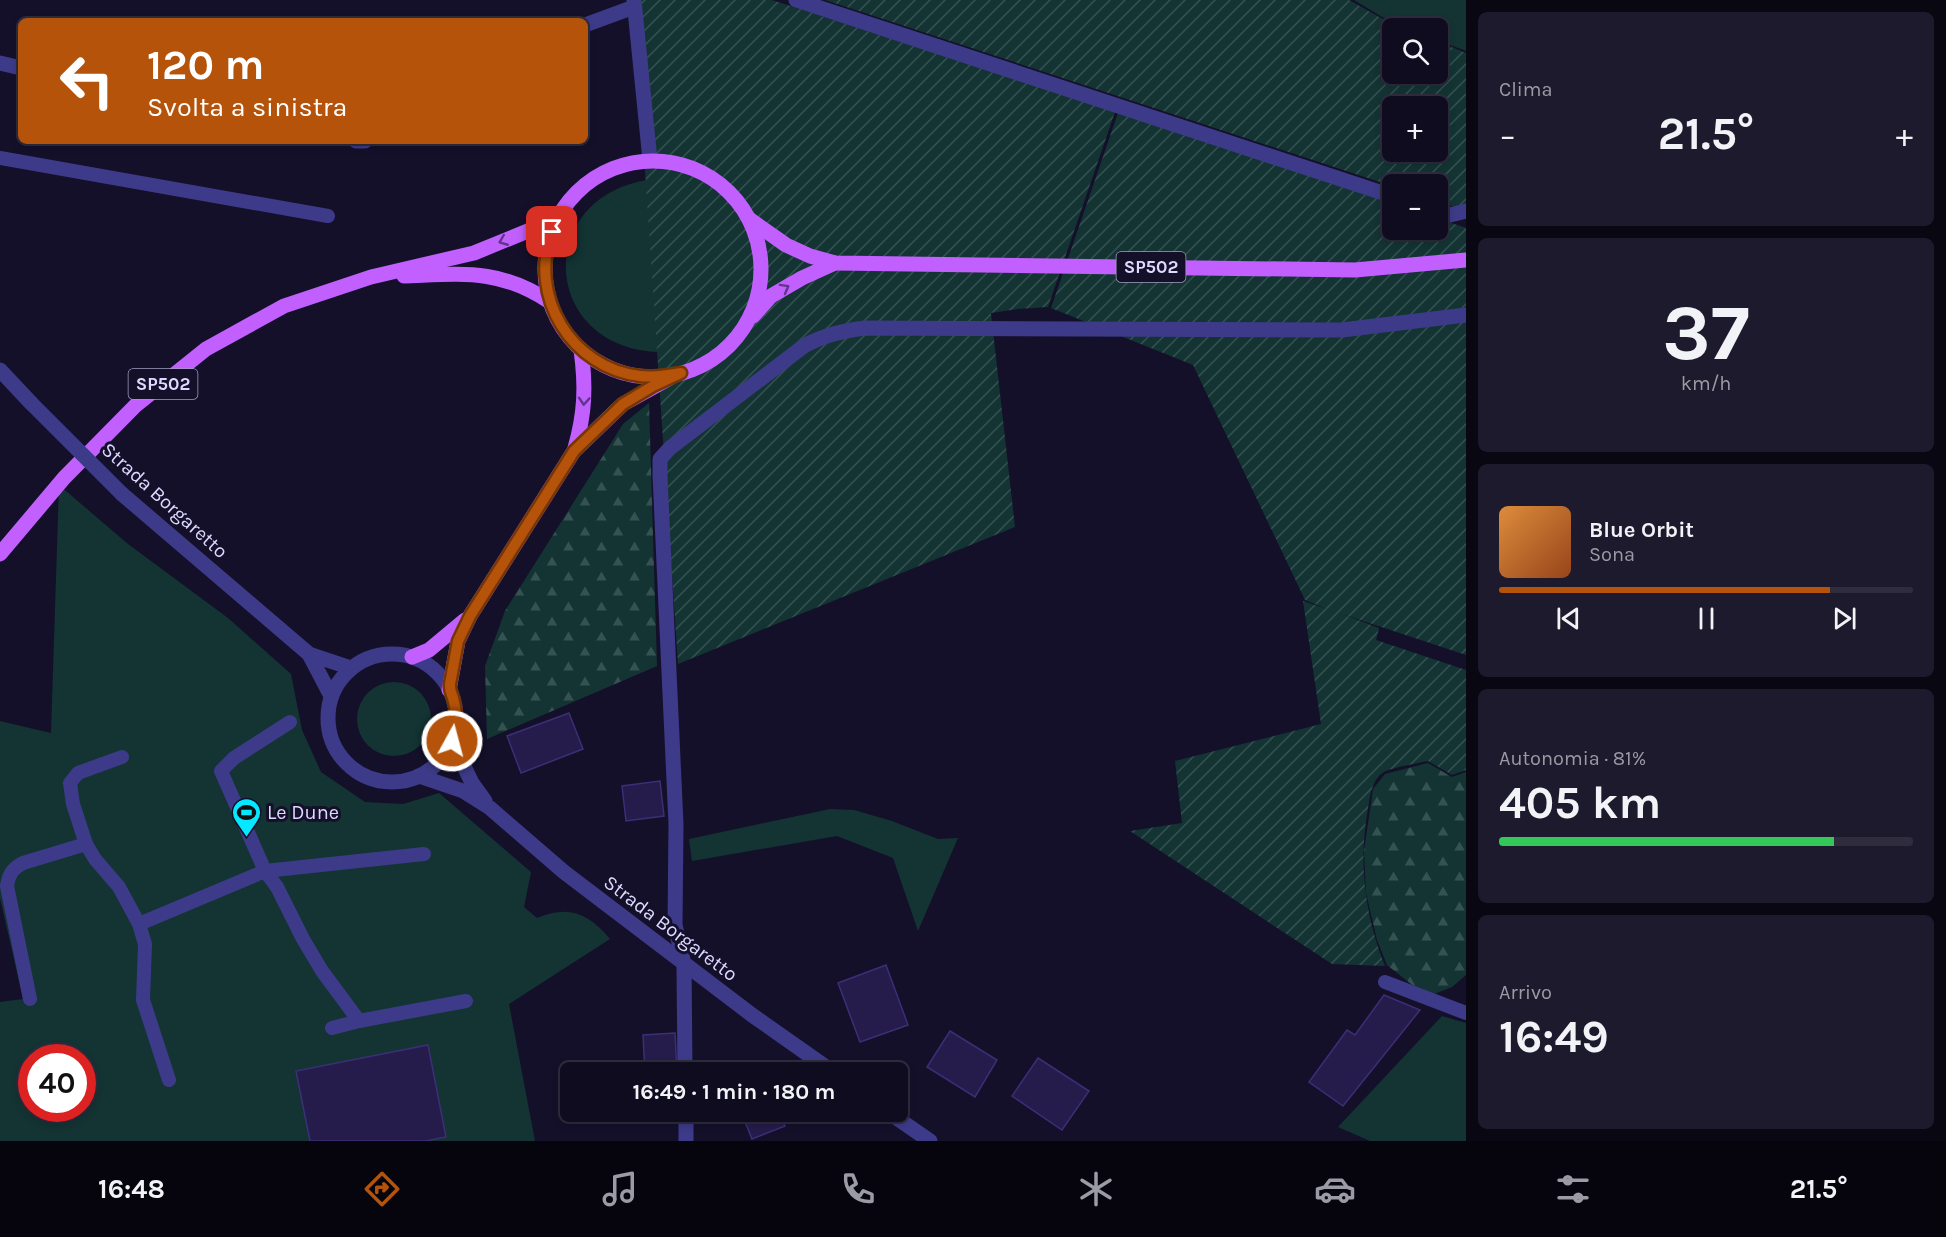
<!DOCTYPE html>
<html lang="it">
<head>
<meta charset="utf-8">
<style>
  :root { --surface:#0f0c20; --page:#1d1a2d; --text:#f1f3f6; --muted:#9b9ba5; --line:#2f2c3e; --accent:#b45309 }
  body { margin:0; font-family:Karla,sans-serif; background:var(--page); color:var(--text); height:100vh; display:flex; flex-direction:column; font-size:22px; white-space:nowrap }
  * { box-sizing:border-box; margin:0 }
  p { font-size:20px; color:var(--muted) }
  .icon { flex:none; width:33px; height:33px; fill:none; stroke:currentColor; stroke-width:2; stroke-linecap:round; stroke-linejoin:round }
  .map { position:relative; flex:1; overflow:hidden }
  .drawer { display:flex; flex-direction:column; gap:12px; padding:12px; background:#080712; width:480px }
  .drawer>* { flex:none }
  .banner { position:absolute; left:18px; top:18px; width:570px; height:126px; border-radius:9px; box-shadow:0 3px 9px #0003,0 0 0 2px var(--line); background:#b45309; color:#fff; overflow:hidden }
  .controls { position:absolute; left:1382px; top:18px; display:grid; gap:12px }
  .controls a { display:grid; place-items:center; width:66px; height:66px; border-radius:9px; background:var(--surface); box-shadow:0 3px 9px #0003,0 0 0 2px var(--line); font-size:30px }
  .speed { position:absolute; left:18px; top:1044px; display:flex; gap:12px; font-size:30px; font-weight:700; text-align:center }
  .speed>* { display:grid; place-content:center; width:78px; height:78px; border-radius:50%; background:var(--surface); box-shadow:0 3px 9px #0003,0 0 0 2px var(--line); line-height:1 }
  .speed .limit { border:9px solid #d22; background:#fff; color:#111 }
  .pin { position:absolute; display:grid; place-items:center; width:51px; height:51px; color:#fff; margin:-26px; border-radius:12px; box-shadow:0 3px 9px #0006 }
  .me { position:absolute; width:66px; margin:-33px; rotate:7deg; stroke-linejoin:round; filter:drop-shadow(0 0 4px #0008) }
  .turn { display:flex; align-items:center; gap:21px; height:126px; padding:0 30px; font-size:27px }
  .turn .icon { width:78px; height:78px; stroke-width:2.5 }
  .turn b { display:block; font-size:42px; line-height:51px }
  .big { font-size:45px; font-weight:700; line-height:1.1 }
  .drawer .card { flex:1; display:flex; flex-direction:column; justify-content:center; gap:9px; min-width:0; padding:0 21px; border-radius:9px; background:var(--page) }
  .drawer .dial { align-items:center; gap:0 }
  .dial b { font-size:78px; line-height:1 }
  .song { display:flex; align-items:center; gap:18px }
  .cover { width:72px; height:72px; border-radius:9px; background:linear-gradient(135deg,hsl(30 70% 55%),hsl(20 70% 35%)) }
  .played { height:6px; border-radius:3px; background:linear-gradient(90deg,var(--accent) 80%,var(--line) 80%) }
  .keys { display:flex; justify-content:space-around; direction:ltr }
  .heat { display:flex; justify-content:space-between; align-items:center; font-size:33px; direction:ltr }
  .charge { height:9px; border-radius:4px; background:linear-gradient(90deg,#34c759 81%,var(--line) 0) }
  .trip { position:absolute; left:560px; top:1062px; width:348px; height:60px; border-radius:9px; background:var(--surface); box-shadow:0 3px 9px #0003,0 0 0 2px var(--line); font-weight:700; line-height:60px; text-align:center }
  .dock { display:flex; height:96px; justify-content:space-around; align-items:center; background:#06050d; color:var(--muted) }
  .dock .icon { width:42px; height:42px }
  .dock .current { color:var(--accent) }
  .dock b { font-size:27px; color:var(--text) }
  main { display:flex; flex:1; min-height:0 }
  .map>svg:first-child { display:block }
  .grass { fill:#133433; fill-rule:evenodd }
  .forest { fill:url(#forest-firs) }
  .garden { fill:url(#garden-furrows); fill-rule:evenodd }
  .building { fill:#251c4b; stroke:#3c2e77; stroke-width:1.5 }
  .lines { fill:none; stroke-linecap:round; stroke-linejoin:round }
  .service { stroke:#3d3b89; stroke-width:14 }
  .minor { stroke:#3d3b89; stroke-width:15 }
  .tertiary { stroke:#3d3b89; stroke-width:15 }
  .primary { stroke:#c260ff; stroke-width:15 }
  .tertiary-bridge { stroke:#3d3b89; stroke-width:15 }
  .oneway { stroke:#62348a }
  .route-casing { stroke:#753606; stroke-width:15 }
  .route { stroke:#b45309; stroke-width:10 }
  .labels { text-anchor:middle; stroke-width:6; stroke-linejoin:round; paint-order:stroke }
  .shield { fill:#14102a; stroke:#a19dbf; stroke-width:1.5 }
  .shield-label { font-size:18px; font-weight:bold; fill:#ddd9ff }
  .street-label { font-size:20px; fill:#ddd9ff; stroke:#14102a }
  .poi-label { font-size:20px; fill:#ddd9ff; stroke:#14102a; text-anchor:start }
</style>
</head>
<body>
<main>
<div class="map">
<svg width="1466" height="1141" viewBox="0 0 1466 1141">
  <defs>
    <pattern id="forest-firs" width="22" height="20" patternUnits="userSpaceOnUse" patternTransform="scale(1.5)"><rect width="22" height="20" fill="#133433"/><path d="M5 1l3.5 6h-7zM16 11l3.5 6h-7z" fill="#355152"/></pattern>
    <pattern id="garden-furrows" width="10" height="10" patternUnits="userSpaceOnUse" patternTransform="scale(1.5)"><rect width="10" height="10" fill="#133433"/><path d="M-1 1l2-2M0 10L10 0M9 11l2-2" fill="none" stroke="#355152"/></pattern>
  </defs>
  <rect width="100%" height="100%" fill="#14102a"/>
  <!-- grass -->
  <g class="grass">
    <polygon points="1354,0 1466,0 1466,51 1437,40 1437,28 1410,28 1382,17"/>
    <path d="M647,180L659,352C542,349 532,199 647,180Z"/>
    <path d="M59,485L128,544L228,618L291,674L302,730L321,772L365,802L403,804L439,793L531,872L524,907L537,918C569,905 588,913 610,939L509,1004L535,1141H0V1002L23,999L0,898V721L51,733ZM32,1058H82V1108H32Z"/>
    <circle cx="394" cy="719" r="37"/>
    <polygon points="830,809 854,810 892,821 938,839 958,838 918,931 893,858 837,836 692,861 689,839"/>
    <polygon points="1442,1016 1466,1023 1466,1141 1370,1141 1338,1127"/>
  </g>
  <!-- forest -->
  <g class="forest">
    <polygon points="649,403 657,666 487,739 485,666 505,611 623,424"/>
    <polygon points="1428,763 1452,777 1466,772 1466,975 1452,987 1429,996 1411,984 1387,965 1377,940 1366,893 1364,851 1373,789 1385,774"/>
  </g>
  <!-- garden -->
  <g class="garden">
    <polygon points="638,0 772,0 1115,112 1048,307 1018,309 991,313 1015,527 678,664 634,7"/>
    <path d="M825,0H1349L1381,18L1406,28H1392V74H1437V41L1466,53V211L1437,201V184H1392V186ZM1392,106H1437V152H1392Z"/>
    <path d="M1118,113L1392,203V230H1437V218L1466,228V655L1342,614L1379,628L1376,640L1466,670V770L1452,775L1428,761C1419,763 1390,768 1384,772C1372,779 1370,796 1368,809C1358,862 1365,916 1385,966L1332,964L1130,831L1182,823L1175,761L1321,724L1303,601L1327,609L1305,600L1193,365L1051,308Z"/>
  </g>
  <!-- building -->
  <g class="building">
    <polygon points="569,713 583,749 521,773 507,736"/>
    <polygon points="660,781 664,816 626,821 622,786"/>
    <polygon points="886,965 908,1025 860,1042 838,983"/>
    <polygon points="1384,995 1420,1010 1343,1106 1309,1082 1347,1030 1355,1035"/>
    <polygon points="950,1031 997,1060 975,1097 927,1067"/>
    <polygon points="675,1033 677,1072 645,1072 643,1035"/>
    <polygon points="428,1045 446,1137 426,1141 310,1141 296,1071"/>
    <polygon points="1038,1058 1089,1091 1062,1130 1012,1096"/>
    <polygon points="741,1112 779,1112 785,1126 752,1139"/>
  </g>
  <g class="lines">
    <!-- service -->
    <g class="service">
      <polyline points="0,158 328,216"/>
      <polyline points="290,722 234,758 221,771 265,871 277,887 303,939 322,971 359,1021"/>
      <polyline points="122,757 78,773 70,783 73,804 86,844 95,859 119,887 139,924 145,944 143,1000 169,1080"/>
      <polyline points="139,924 265,871 424,854"/>
      <polyline points="1385,982 1466,1013"/>
      <path d="M30,999L7,886C9,874 12,869 23,863L86,844"/>
      <polyline points="332,1028 359,1021 466,1001"/>
    </g>
    <!-- minor -->
    <g class="minor">
      <polyline points="634,0 650,160"/>
      <polyline points="796,0 1392,196"/>
      <polyline points="585,25 634,7"/>
      <polyline points="0,63 21,68"/>
      <polyline points="356,141 365,141"/>
      <polyline points="1437,211 1450,215 1466,211"/>
      <path d="M685,1072L684,964L675,925L676,824L660,476V459L670,448L804,346C824,335 842,331 865,328L1342,330L1466,315"/>
      <polyline points="686,1112 686,1141"/>
    </g>
    <!-- tertiary -->
    <g class="tertiary">
      <polyline points="0,370 31,403"/>
      <polyline points="122,494 309,654 331,696"/>
      <circle cx="392" cy="718" r="64"/>
      <polyline points="309,654 351,668"/>
      <polyline points="452,741 472,783 485,801"/>
      <polyline points="419,776 463,791 490,808 564,872 752,1015 833,1072"/>
      <polyline points="888,1112 930,1141"/>
    </g>
    <!-- primary -->
    <g class="primary">
      <circle cx="653" cy="269" r="108"/>
      <polyline points="749,219 786,245 810,256 835,263 1355,270 1466,260"/>
      <path d="M404,276C462,274 499,268 550,302"/>
      <polyline points="753,316 771,296 802,278 835,263"/>
      <path d="M575,448C585,413 586,386 581,350"/>
      <polyline points="0,554 64,478 135,406 206,349 284,306 371,277 474,253 557,219"/>
      <polyline points="412,657 429,650 465,620"/>
      <polyline points="449,690 458,641 470,616 574,451 623,404 670,378"/>
    </g>
    <!-- tertiary-bridge -->
    <polyline class="tertiary-bridge" points="31,403 122,494"/>
  </g>
  <!-- one-way arrows -->
  <defs><path id="oneway-chevron" d="M-2-3.5L2.5 0L-2 3.5" fill="none" stroke-width="1.6" stroke-linecap="round" stroke-linejoin="round" transform="scale(1.5)"/></defs>
  <g class="oneway">
    <use href="#oneway-chevron" transform="translate(503 241) rotate(158)"/>
    <use href="#oneway-chevron" transform="translate(785 288) rotate(-29)"/>
    <use href="#oneway-chevron" transform="translate(584 401) rotate(94)"/>
  </g>
  <g class="lines">
    <defs>
      <path id="route" d="M452,741C455,728 458,716 454,702C453,695 449,691 450,684L458,641L470,616L574,451L623,404L653,386L681,373C667,375 654,378 640,376C571,368 528,296 552,232"/>
    </defs>
    <!-- route casing -->
    <use href="#route" class="route-casing"/>
    <!-- route -->
    <use href="#route" class="route"/>
  </g>
  <!-- icons -->
  <defs>
    <symbol id="stadium-pin" viewBox="-11 -11 22 30"><path d="M0 17L-7.5 6A9.5 9.5 0 1 1 7.5 6Z" fill="#05e8ff" stroke="#14102a"/><path d="M0-5a6.5 5 0 1 0 0 10a6.5 5 0 1 0 0-10ZM-3.5-1.8h7v3.6h-7Z" fill="#111"/></symbol>
  </defs>
  <g fill-rule="evenodd">
    <use href="#stadium-pin" x="230" y="796" width="33" height="45"/>
  </g>
  <g class="labels">
    <!-- shield labels -->
    <g class="shield">
      <rect x="1116.5" y="252" width="69" height="30" rx="4.5"/>
      <rect x="128.5" y="369" width="69" height="30" rx="4.5"/>
    </g>
    <g class="shield-label">
      <text x="1151" y="273">SP502</text>
      <text x="163" y="390">SP502</text>
    </g>
    <!-- street labels -->
    <g class="street-label">
      <text transform="translate(165 500) rotate(42)" y="7">Strada Borgaretto</text>
      <text transform="translate(671 928) rotate(37)" y="7">Strada Borgaretto</text>
    </g>
    <!-- poi labels -->
    <g class="poi-label">
      <text x="267" y="819">Le Dune</text>
    </g>
  </g>
</svg>
<div class="controls">
<a><svg class="icon" aria-label="search" viewBox="0 0 24 24"><circle cx="10" cy="10" r="6"/><path d="M15 15l6 6"/></svg></a>
<a>+</a>
<a>−</a>
</div>
<div class="speed"><div class="limit">40</div></div>
<div class="pin" style="left:552px;top:232px;background:#d93025"><svg class="icon" aria-label="arrive" viewBox="0 0 24 24"><path d="M6 21V4h12l-3 4 3 4H6"/></svg></div>
<svg class="me" style="left:452px;top:741px" viewBox="-20 -20 40 40"><circle r="17" fill="#b45309" stroke="#fff" stroke-width="3"/><path d="M0-11L8 9 0 5-8 9z" fill="#fff"/></svg>
<div class="trip">16:49 · 1 min · 180 m</div>
<div class="banner">
<div class="turn"><svg class="icon" aria-label="left" viewBox="0 0 24 24"><path d="M17 20v-9H6M10 6l-5 5 5 5"/></svg><div><b>120 m</b>Svolta a sinistra</div></div>
</div>
</div>
<section class="drawer">
<div class="card"><p>Clima</p>
<div class="heat"><a>−</a><b class="big">21.5°</b><a>+</a></div>
</div>
<div class="card dial"><b>37</b><p>km/h</p></div>
<div class="card">
<div class="song"><i class="cover"></i><div><b>Blue Orbit</b><p>Sona</p></div></div>
<div class="played"></div>
<div class="keys"><svg class="icon" aria-label="previous" viewBox="0 0 24 24"><path d="M18 5L8 12l10 7zM5 5v14"/></svg><svg class="icon" aria-label="pause" viewBox="0 0 24 24"><path d="M8 5v14M16 5v14"/></svg><svg class="icon" aria-label="next" viewBox="0 0 24 24"><path d="M6 5l10 7-10 7zM19 5v14"/></svg></div>
</div>
<div class="card"><p>Autonomia · 81%</p><b class="big">405 km</b><div class="charge"></div></div>
<div class="card"><p>Arrivo</p><b class="big">16:49</b></div>
</section>
</main>
<nav class="dock">
<b>16:48</b>
<svg class="icon current" aria-label="directions" viewBox="0 0 24 24"><path d="M12 3l9 9-9 9-9-9zM9 14v-3h6M13 9l2 2-2 2"/></svg>
<svg class="icon" aria-label="music" viewBox="0 0 24 24"><path d="M9 18V5l10-2v13"/><circle cx="6" cy="18" r="3"/><circle cx="16" cy="16" r="3"/></svg>
<svg class="icon" aria-label="phone" viewBox="0 0 24 24"><path d="M5 4h4l2 5-3 2q2 4 5 5l2-3 5 2v4C11 20 4 13 5 4z"/></svg>
<svg class="icon" aria-label="climate" viewBox="0 0 24 24"><path d="M12 3v18M4 7l16 10M4 17L20 7"/></svg>
<svg class="icon" aria-label="car" viewBox="0 0 24 24"><path d="M5 17H2v-5l4-1 3-4h7l3 4 3 1v5h-3M9 17h6M6 11h13"/><circle cx="7" cy="17" r="2"/><circle cx="17" cy="17" r="2"/></svg>
<svg class="icon" aria-label="filters" viewBox="0 0 24 24"><path d="M4 7h16M4 17h16"/><circle cx="9" cy="7" r="2"/><circle cx="15" cy="17" r="2"/></svg>
<b>21.5°</b>
</nav>
</body>
</html>
